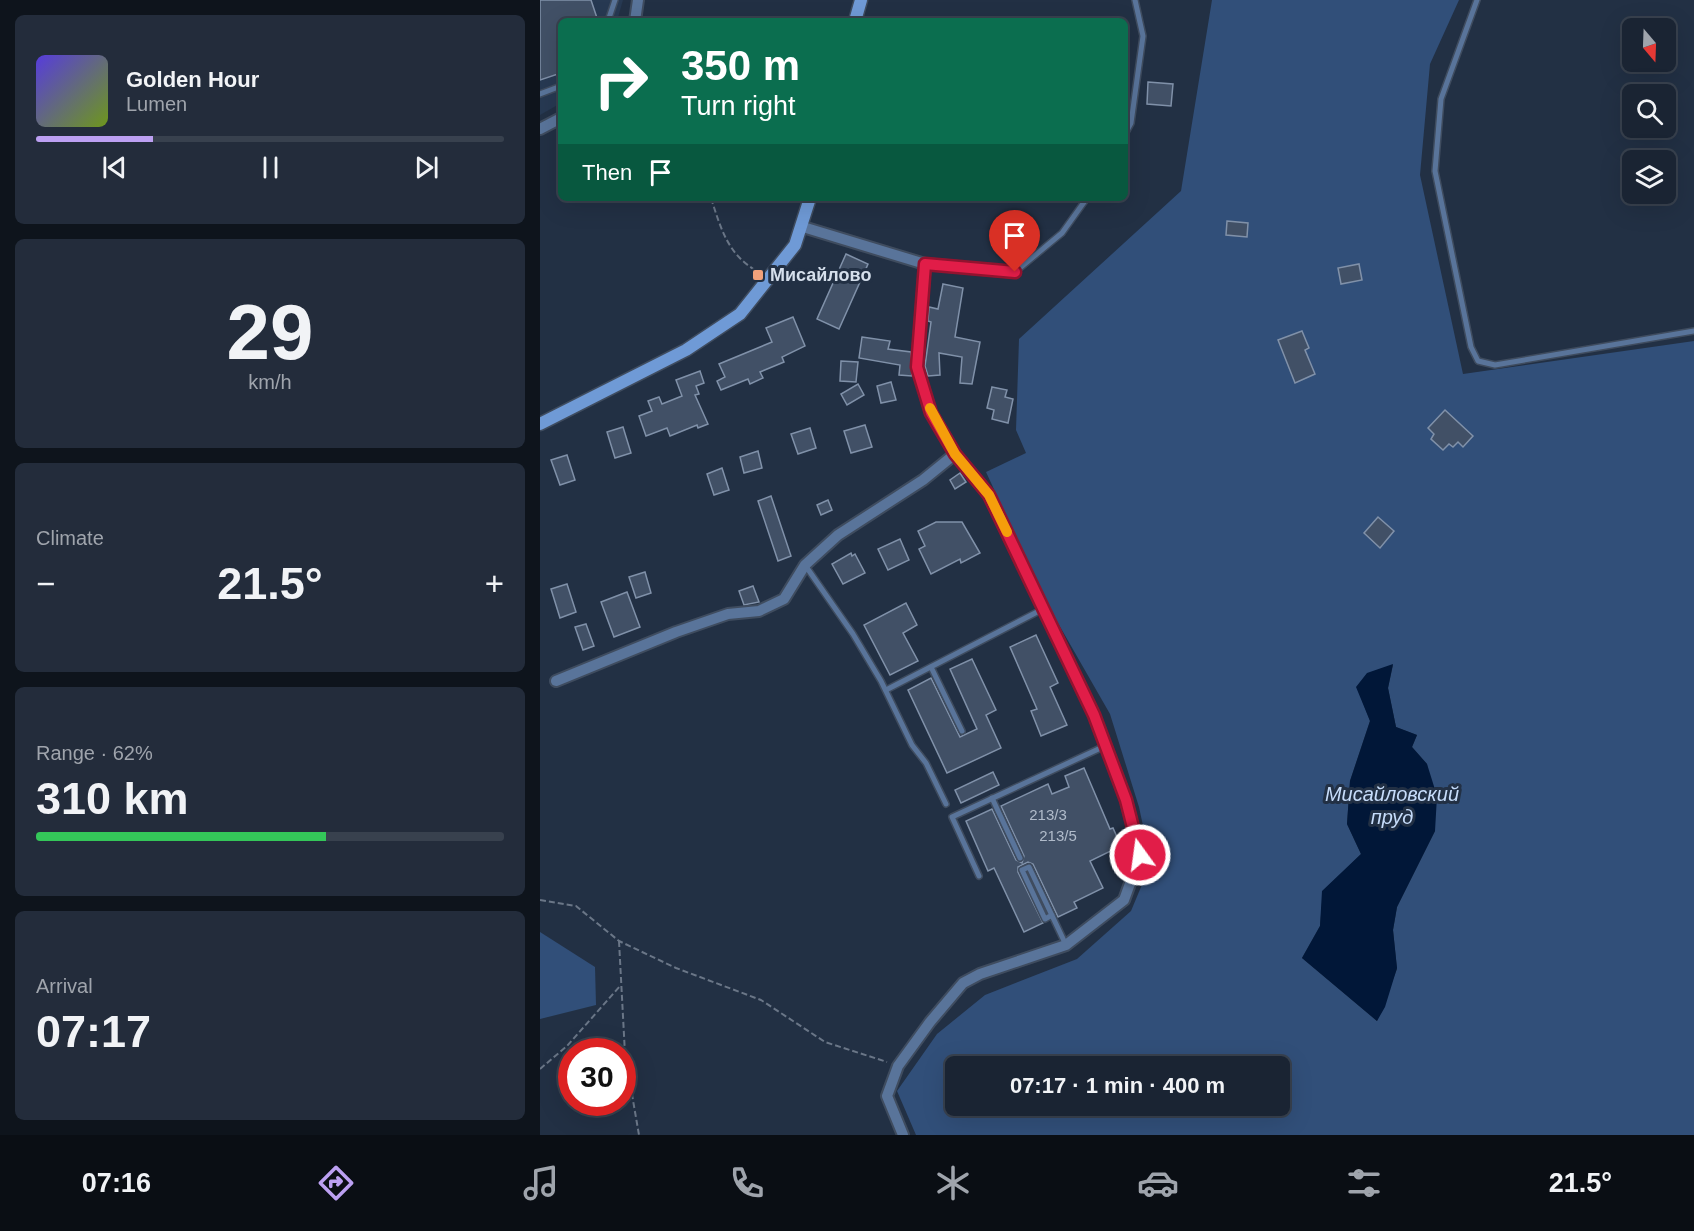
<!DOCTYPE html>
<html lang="en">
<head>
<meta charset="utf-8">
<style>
  :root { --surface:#1a2433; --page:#232c3b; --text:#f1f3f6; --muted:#9fa4ac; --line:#38414e; --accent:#bca0f2 }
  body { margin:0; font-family:Helvetica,sans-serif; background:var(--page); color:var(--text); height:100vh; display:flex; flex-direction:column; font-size:22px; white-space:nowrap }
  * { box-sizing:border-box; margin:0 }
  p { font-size:20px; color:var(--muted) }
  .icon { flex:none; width:33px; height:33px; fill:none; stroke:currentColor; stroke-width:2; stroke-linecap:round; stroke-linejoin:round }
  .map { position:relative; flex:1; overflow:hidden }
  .details { display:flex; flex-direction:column; gap:15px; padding:15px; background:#0e141c; width:540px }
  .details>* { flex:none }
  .hud { position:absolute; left:18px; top:18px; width:570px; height:183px; border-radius:9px; box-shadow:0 6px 24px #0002,0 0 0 2px var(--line); background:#0b6e4f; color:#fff; overflow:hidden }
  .needle { width:39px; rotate:161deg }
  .tools { position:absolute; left:1082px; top:18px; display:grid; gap:12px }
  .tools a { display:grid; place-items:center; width:54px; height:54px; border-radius:9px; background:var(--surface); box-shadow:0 6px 24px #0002,0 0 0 2px var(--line); font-size:30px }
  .speed { position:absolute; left:18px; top:1038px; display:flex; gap:12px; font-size:30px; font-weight:700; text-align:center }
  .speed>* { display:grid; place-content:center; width:78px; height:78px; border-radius:50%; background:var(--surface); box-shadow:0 6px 24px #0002,0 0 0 2px var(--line); line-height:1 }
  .speed .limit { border:9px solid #d22; background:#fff; color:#111 }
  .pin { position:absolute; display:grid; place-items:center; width:51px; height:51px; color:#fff; margin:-62px -26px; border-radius:50% 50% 50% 0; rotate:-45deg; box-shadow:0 0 6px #0007 }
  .pin .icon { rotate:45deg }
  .me { position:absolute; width:66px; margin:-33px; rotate:346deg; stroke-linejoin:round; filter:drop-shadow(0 0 4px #0008) }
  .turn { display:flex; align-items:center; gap:21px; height:126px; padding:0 24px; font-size:27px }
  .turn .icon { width:78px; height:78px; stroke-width:2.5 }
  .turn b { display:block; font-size:42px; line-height:51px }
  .then { display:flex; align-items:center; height:57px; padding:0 24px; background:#0003; gap:12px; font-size:22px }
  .big { font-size:45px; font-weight:800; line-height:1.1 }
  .details .card { flex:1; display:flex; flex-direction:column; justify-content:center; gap:9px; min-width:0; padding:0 21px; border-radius:9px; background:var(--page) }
  .details .dial { align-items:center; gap:0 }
  .dial b { font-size:78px; line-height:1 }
  .song { display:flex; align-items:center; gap:18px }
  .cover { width:72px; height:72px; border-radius:9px; background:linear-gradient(135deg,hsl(250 70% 55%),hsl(80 70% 35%)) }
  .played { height:6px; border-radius:3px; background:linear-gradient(90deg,var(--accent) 25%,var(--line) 25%) }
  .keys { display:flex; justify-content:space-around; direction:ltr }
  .heat { display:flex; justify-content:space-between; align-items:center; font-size:33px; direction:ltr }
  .charge { height:9px; border-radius:4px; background:linear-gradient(90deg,#34c759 62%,var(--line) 0) }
  .trip { position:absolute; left:405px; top:1056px; width:345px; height:60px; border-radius:9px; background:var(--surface); box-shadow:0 6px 24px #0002,0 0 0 2px var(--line); font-weight:800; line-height:60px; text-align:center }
  .tab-bar { display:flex; height:96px; justify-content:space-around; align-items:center; background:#0a0e14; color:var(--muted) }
  .tab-bar .icon { width:42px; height:42px }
  .tab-bar .on { color:var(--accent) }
  .tab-bar b { font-size:27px; color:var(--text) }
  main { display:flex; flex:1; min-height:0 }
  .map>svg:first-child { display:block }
  .built { fill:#273952 }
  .green { fill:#314f79; fill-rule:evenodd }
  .water { fill:#011738 }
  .building { fill:#415066; stroke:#8091a9; stroke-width:1.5 }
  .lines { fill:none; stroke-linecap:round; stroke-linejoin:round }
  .service-casing { stroke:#3f4c5f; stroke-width:8 }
  .minor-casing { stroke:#3f4c5f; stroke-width:14 }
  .secondary-casing { stroke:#3f4c5f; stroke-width:15 }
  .path { stroke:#6a7687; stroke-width:2; stroke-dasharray:6 3; stroke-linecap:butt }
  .service { stroke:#59749a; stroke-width:5 }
  .minor { stroke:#59749a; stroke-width:10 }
  .secondary { stroke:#6f9ad6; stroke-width:12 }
  .route-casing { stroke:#92132f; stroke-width:15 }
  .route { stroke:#e11d48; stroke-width:10 }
  .slow { stroke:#f59e0b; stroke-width:10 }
  .poi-dot { fill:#f1a17b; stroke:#223044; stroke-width:2 }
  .labels { text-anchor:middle; stroke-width:6; stroke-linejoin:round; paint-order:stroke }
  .number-label { font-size:15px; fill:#b0bbca }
  .poi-label { font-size:18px; font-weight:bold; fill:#d5dfec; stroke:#223044; text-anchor:start }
  .water-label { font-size:20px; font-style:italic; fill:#c6dcfa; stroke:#223044 }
</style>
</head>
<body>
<main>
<section class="details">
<div class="card">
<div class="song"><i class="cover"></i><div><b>Golden Hour</b><p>Lumen</p></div></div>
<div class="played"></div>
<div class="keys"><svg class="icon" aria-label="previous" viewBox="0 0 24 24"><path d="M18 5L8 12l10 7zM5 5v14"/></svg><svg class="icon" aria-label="pause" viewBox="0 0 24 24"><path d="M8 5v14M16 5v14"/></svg><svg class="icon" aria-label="next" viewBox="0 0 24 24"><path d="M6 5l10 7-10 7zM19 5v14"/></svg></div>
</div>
<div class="card dial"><b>29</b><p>km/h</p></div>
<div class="card"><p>Climate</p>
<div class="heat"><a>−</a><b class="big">21.5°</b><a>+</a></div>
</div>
<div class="card"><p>Range · 62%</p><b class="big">310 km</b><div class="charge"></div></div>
<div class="card"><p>Arrival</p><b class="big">07:17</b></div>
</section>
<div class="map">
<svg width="1154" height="1135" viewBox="0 0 1154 1135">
  <rect width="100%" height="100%" fill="#223044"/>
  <!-- built -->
  <polygon class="built" points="0,0 83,0 77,21 21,21 21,103 0,115"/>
  <!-- green -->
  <g class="green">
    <path d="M672,0H919L890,64L880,175L923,374L1154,341V1135H376L357,1091L397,1034L445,995L537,959L591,911L611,863L599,807L570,714L507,604L446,472L486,453L476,430L479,339L641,191ZM853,665L848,688L856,727L877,735L872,747L887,764L895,831L857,907L853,930L857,969L837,1021L762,958L780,926L783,891L821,854L807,824L810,781L830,721L817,687ZM416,1066H740V1106H416Z"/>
    <polygon points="0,932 55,967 56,1005 0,1019"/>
  </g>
  <!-- water -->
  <polygon class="water" points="853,664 848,688 856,727 877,735 872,747 887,764 897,796 895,831 857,907 853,930 857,968 845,1007 837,1021 762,958 780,926 782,891 821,854 807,824 810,781 830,721 816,687 827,673"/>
  <!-- building -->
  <g class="building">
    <polygon points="0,0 51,0 58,21 21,21 21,73 0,80"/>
    <polygon points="608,82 633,84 631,106 607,104"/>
    <polygon points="687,221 708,223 707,237 686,235"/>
    <polygon points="306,254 328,264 299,329 277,319"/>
    <polygon points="819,264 822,280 801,284 798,268"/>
    <polygon points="403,284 423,288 415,337 440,342 432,384 420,383 422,357 399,353 400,375 388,376 385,366 391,322 388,321 389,307 398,309"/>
    <polygon points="253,317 265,346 242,357 244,362 220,372 223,378 210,384 208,379 181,390 177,381 185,377 179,364 232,342 226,328"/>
    <polygon points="762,331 769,348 765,350 775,374 755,383 738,340"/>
    <polygon points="322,337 350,341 348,349 371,352 372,376 359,375 360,365 319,358"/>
    <polygon points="301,361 318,362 316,382 300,381"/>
    <polygon points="160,371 164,383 156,386 159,394 155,395 168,424 158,428 157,425 130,436 127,428 106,436 99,416 112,411 108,401 119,397 122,404 142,396 136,380"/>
    <polygon points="351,382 356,400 341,403 337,386"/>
    <polygon points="318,384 324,395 307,405 301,394"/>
    <polygon points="452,387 467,390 465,397 473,399 468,423 452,419 454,410 447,408"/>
    <polygon points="905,410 933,436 923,447 918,442 913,447 909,444 903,450 891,439 894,434 888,428"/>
    <polygon points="325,425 332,447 311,453 304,431"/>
    <polygon points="83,427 91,453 75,458 67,432"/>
    <polygon points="270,428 276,448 258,454 251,434"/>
    <polygon points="218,451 222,468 204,473 200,457"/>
    <polygon points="27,455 35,480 20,485 11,460"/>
    <polygon points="182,468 189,490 174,495 167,474"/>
    <polygon points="420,473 426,482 415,489 410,480"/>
    <polygon points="231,496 251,556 238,561 218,501"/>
    <polygon points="288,500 292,510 281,515 277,505"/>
    <polygon points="838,517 854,531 840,548 824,533"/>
    <polygon points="396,522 422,522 440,553 421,563 420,559 391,574 379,549 385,546 378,531"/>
    <polygon points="360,539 369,560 348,570 338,549"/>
    <polygon points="311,553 312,556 315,554 325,573 303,584 292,564"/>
    <polygon points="105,572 111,593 96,598 89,577"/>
    <polygon points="27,584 36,612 20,618 11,589"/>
    <polygon points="213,586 219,602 204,605 199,591"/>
    <polygon points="87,592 100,627 74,637 61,602"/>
    <polygon points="366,603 377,625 363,633 378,661 350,675 324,625"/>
    <polygon points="46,624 54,646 43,650 35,627"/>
    <polygon points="496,635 518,683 510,687 527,725 501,736 491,711 497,709 470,647"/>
    <polygon points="432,659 456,710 446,715 461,748 407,773 368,690 391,678 420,737 437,729 410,669"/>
    <polygon points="544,768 570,829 573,828 581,846 550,861 563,888 534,902 537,908 518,917 493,864 488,862 478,867 478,872 503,923 484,932 454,868 448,871 426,821 452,809 476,860 482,863 484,856 461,806 508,784 512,794 529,787 525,776"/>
    <polygon points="453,772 459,785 421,803 415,790"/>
  </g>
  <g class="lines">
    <defs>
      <g id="service">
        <polyline points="937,0 901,99 895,171 931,347 938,361 955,365 1154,331"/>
        <polyline points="68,21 75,0"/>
        <polyline points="0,94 21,86"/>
        <polyline points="585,134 591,123 603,36 595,0"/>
        <polyline points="475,272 522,233 547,198"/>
        <polyline points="265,565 313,634 341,681 372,745 386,763 406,804"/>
        <polyline points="391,667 422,731"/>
        <polyline points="346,690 503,609"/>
        <polyline points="452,798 480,858"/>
        <polyline points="439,876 412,817 565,746"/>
        <polyline points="512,915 505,919 482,870 489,867 526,945"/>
      </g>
      <g id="minor">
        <polyline points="95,21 98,0"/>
        <polyline points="0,129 21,118"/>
        <polyline points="263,227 385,264 475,272"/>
        <polyline points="16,681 136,632 188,614 219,611 244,599 265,565 298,535 383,480 415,454"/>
        <polyline points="363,1135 347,1096 358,1066 390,1022 423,983 440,974 526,945 584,900 600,856 586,800 554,715 449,495 415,454 391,413 377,367 385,264"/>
      </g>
      <g id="secondary">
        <polyline points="315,21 321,0"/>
        <polyline points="0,424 146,350 200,314 255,245 270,198"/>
      </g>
    </defs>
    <!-- service casing -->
    <use href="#service" class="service-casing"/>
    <!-- minor casing -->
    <use href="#minor" class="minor-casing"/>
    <!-- secondary casing -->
    <use href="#secondary" class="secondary-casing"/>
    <!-- path -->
    <g class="path">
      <path d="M171,198C181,229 188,255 217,271"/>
      <polyline points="0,900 36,906 79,941 136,968 221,1000 285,1042 347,1062"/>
      <polyline points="79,941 85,1054 99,1135"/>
      <polyline points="0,1069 27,1046 81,985"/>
    </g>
    <!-- service -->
    <use href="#service" class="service"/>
    <!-- minor -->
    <use href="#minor" class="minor"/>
    <!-- secondary -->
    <use href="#secondary" class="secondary"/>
  </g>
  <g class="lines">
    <defs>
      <polyline id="route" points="475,272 385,264 377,367 391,413 415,454 449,495 554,715 586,800 600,855"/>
    </defs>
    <!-- route casing -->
    <use href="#route" class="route-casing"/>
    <!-- route -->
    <use href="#route" class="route"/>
    <!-- slow -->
    <polyline class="slow" points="390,408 415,454 449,495 467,532"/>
  </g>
  <!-- markers -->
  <rect class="poi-dot" x="212" y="269" width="12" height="12" rx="3"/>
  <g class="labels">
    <!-- number labels -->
    <g class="number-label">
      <text x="508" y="820">213/3</text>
      <text x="518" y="841">213/5</text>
    </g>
    <!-- poi labels -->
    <g class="poi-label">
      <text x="230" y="281">Мисайлово</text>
    </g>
    <!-- water labels -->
    <g class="water-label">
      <text x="852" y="801">Мисайловский<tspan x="852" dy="23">пруд</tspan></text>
    </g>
  </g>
</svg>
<div class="tools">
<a><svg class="needle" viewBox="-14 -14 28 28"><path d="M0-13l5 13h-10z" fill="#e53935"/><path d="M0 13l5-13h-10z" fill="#9fa4ac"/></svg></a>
<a><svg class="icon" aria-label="search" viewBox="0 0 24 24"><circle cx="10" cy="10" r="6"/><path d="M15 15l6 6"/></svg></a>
<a><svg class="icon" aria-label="layers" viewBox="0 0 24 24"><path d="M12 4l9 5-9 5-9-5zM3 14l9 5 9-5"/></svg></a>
</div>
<div class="speed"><div class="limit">30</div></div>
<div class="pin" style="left:475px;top:272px;background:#d93025"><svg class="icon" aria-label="arrive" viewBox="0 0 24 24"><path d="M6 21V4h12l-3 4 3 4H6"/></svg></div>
<svg class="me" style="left:600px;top:855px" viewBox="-20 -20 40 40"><circle r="17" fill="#e11d48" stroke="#fff" stroke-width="3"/><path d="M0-11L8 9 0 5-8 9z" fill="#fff"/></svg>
<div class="trip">07:17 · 1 min · 400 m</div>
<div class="hud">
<div class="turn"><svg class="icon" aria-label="right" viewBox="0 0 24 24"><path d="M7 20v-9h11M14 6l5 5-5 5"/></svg><div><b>350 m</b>Turn right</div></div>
<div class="then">Then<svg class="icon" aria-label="arrive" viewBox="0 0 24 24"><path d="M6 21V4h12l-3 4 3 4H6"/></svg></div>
</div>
</div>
</main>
<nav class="tab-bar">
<b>07:16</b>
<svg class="icon on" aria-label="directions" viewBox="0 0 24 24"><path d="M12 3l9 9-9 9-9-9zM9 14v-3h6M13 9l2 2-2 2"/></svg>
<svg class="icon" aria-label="music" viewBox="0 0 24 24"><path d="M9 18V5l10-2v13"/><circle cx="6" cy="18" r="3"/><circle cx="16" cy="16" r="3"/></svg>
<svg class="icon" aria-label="phone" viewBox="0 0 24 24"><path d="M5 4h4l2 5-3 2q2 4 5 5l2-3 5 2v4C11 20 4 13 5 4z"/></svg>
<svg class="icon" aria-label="climate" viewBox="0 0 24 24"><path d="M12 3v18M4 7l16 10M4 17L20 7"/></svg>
<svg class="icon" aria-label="car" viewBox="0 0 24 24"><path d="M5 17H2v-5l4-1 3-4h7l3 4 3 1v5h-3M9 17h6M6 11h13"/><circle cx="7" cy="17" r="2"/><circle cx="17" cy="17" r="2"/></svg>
<svg class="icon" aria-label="filters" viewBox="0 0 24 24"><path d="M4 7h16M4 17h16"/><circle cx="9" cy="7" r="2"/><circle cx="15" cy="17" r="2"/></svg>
<b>21.5°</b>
</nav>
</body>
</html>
